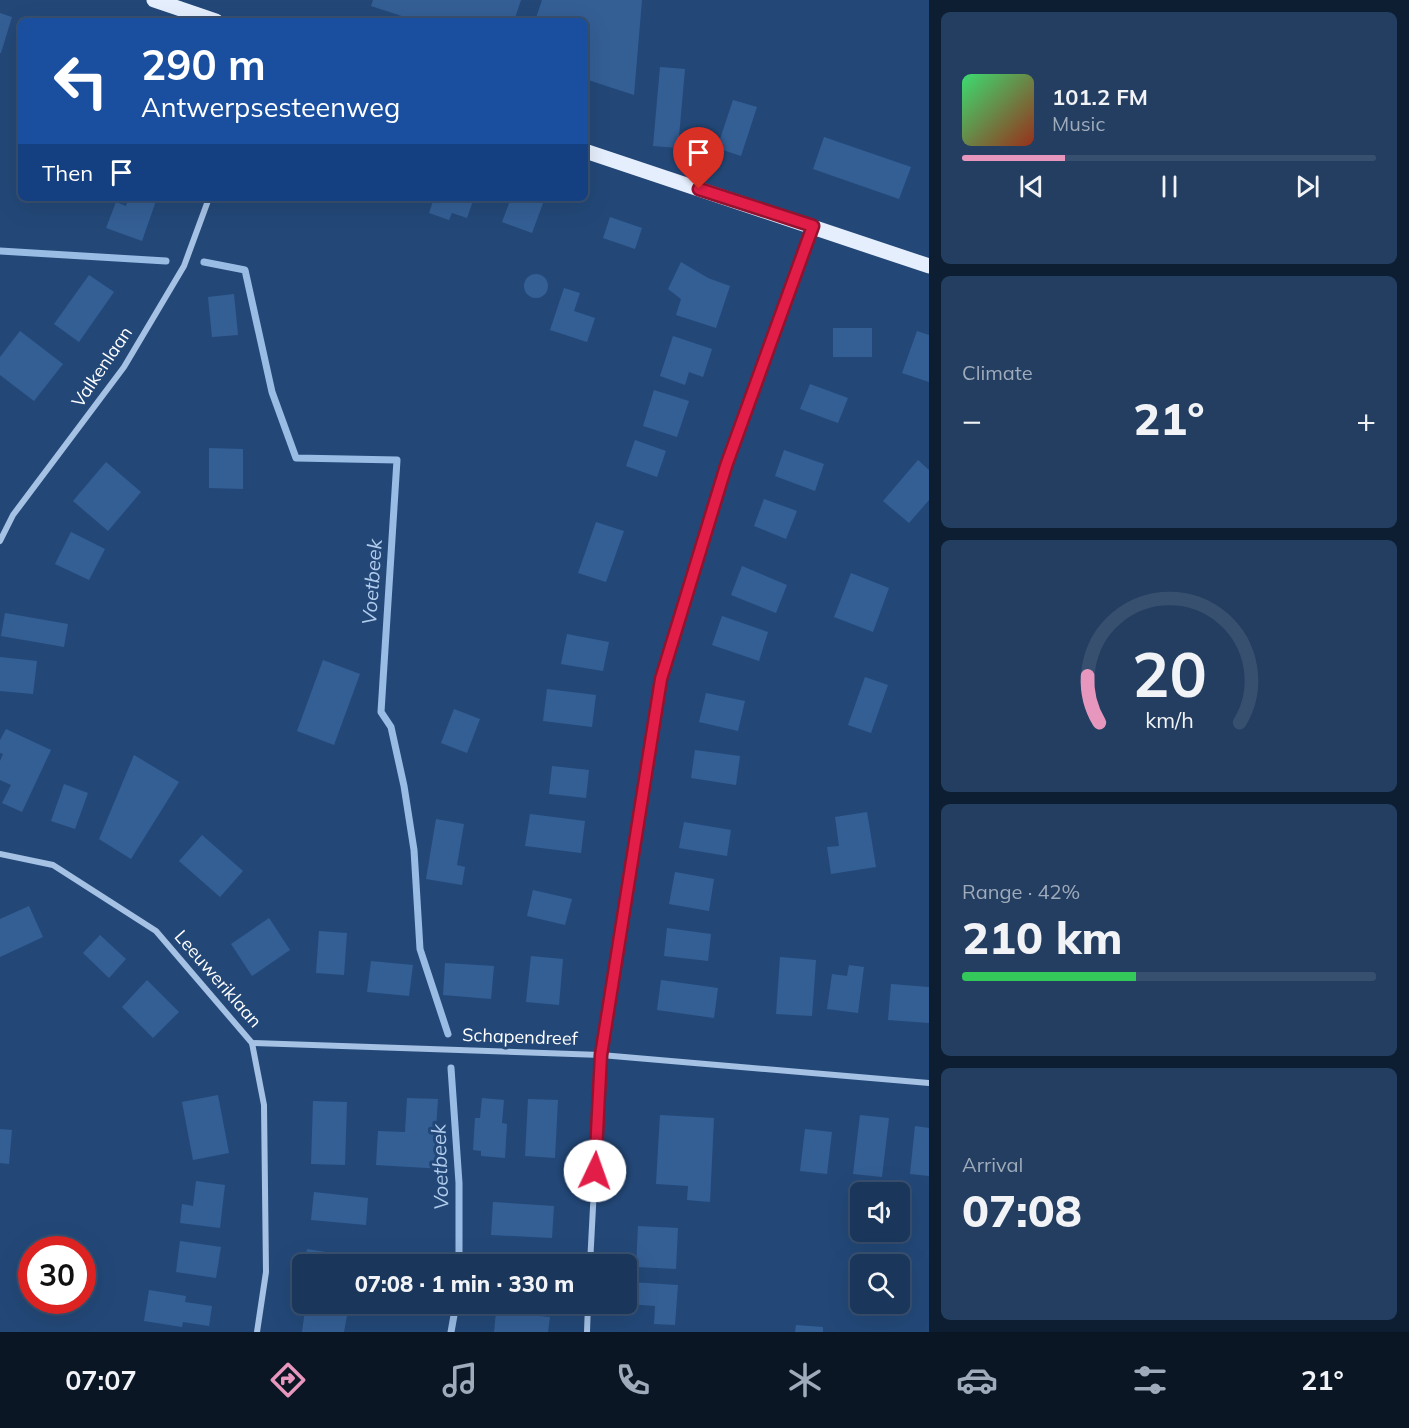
<!DOCTYPE html>
<html lang="en">
<head>
<meta charset="utf-8">
<style>
  :root { --surface:#1a365a; --page:#233e60; --text:#f1f3f6; --muted:#9fabbb; --line:#385070; --accent:#e797bd }
  body { margin:0; font-family:Mulish,sans-serif; background:var(--page); color:var(--text); height:100vh; display:flex; flex-direction:column; font-size:22px; white-space:nowrap }
  * { box-sizing:border-box; margin:0 }
  p { font-size:20px; color:var(--muted) }
  .icon { flex:none; width:33px; height:33px; fill:none; stroke:currentColor; stroke-width:2; stroke-linecap:round; stroke-linejoin:round }
  .map { position:relative; flex:1; overflow:hidden }
  .side { display:flex; flex-direction:column; gap:12px; padding:12px; background:#0e1e32; width:480px }
  .side>* { flex:none }
  .guide { position:absolute; left:18px; top:18px; width:570px; height:183px; border-radius:9px; box-shadow:0 6px 24px #0002,0 0 0 2px var(--line); background:#1a4fa0; color:#fff; overflow:hidden }
  .tools { position:absolute; left:850px; top:1182px; display:grid; gap:12px }
  .tools a { display:grid; place-items:center; width:60px; height:60px; border-radius:9px; background:var(--surface); box-shadow:0 6px 24px #0002,0 0 0 2px var(--line); font-size:30px }
  .speed { position:absolute; left:18px; top:1236px; display:flex; gap:12px; font-size:30px; font-weight:700; text-align:center }
  .speed>* { display:grid; place-content:center; width:78px; height:78px; border-radius:50%; background:var(--surface); box-shadow:0 6px 24px #0002,0 0 0 2px var(--line); line-height:1 }
  .speed .limit { border:9px solid #d22; background:#fff; color:#111 }
  .pin { position:absolute; display:grid; place-items:center; width:51px; height:51px; color:#fff; margin:-62px -26px; border-radius:50% 50% 50% 0; rotate:-45deg; box-shadow:0 0 6px #0007 }
  .pin .icon { rotate:45deg }
  .me { position:absolute; width:66px; margin:-33px; rotate:3deg; stroke-linejoin:round; filter:drop-shadow(0 0 4px #0008) }
  .turn { display:flex; align-items:center; gap:21px; height:126px; padding:0 24px; font-size:27px }
  .turn .icon { width:78px; height:78px; stroke-width:2.5 }
  .turn b { display:block; font-size:42px; line-height:51px }
  .then { display:flex; align-items:center; height:57px; padding:0 24px; background:#0003; gap:12px; font-size:22px }
  .big { font-size:45px; font-weight:800; line-height:1.1 }
  .side .card { flex:1; display:flex; flex-direction:column; justify-content:center; gap:9px; min-width:0; padding:0 21px; border-radius:9px; background:var(--page) }
  .side .dial { align-items:center; gap:0 }
  .dial svg { height:156px; overflow:visible; fill:none; stroke:var(--line); stroke-width:7; stroke-linecap:round; text-anchor:middle }
  .dial text { fill:var(--text); stroke:none }
  .song { display:flex; align-items:center; gap:18px }
  .cover { width:72px; height:72px; border-radius:9px; background:linear-gradient(135deg,hsl(140 70% 55%),hsl(10 70% 35%)) }
  .played { height:6px; border-radius:3px; background:linear-gradient(90deg,var(--accent) 25%,var(--line) 25%) }
  .keys { display:flex; justify-content:space-around; direction:ltr }
  .heat { display:flex; justify-content:space-between; align-items:center; font-size:33px; direction:ltr }
  .charge { height:9px; border-radius:4px; background:linear-gradient(90deg,#34c759 42%,var(--line) 0) }
  .trip { position:absolute; left:292px; top:1254px; width:345px; height:60px; border-radius:9px; background:var(--surface); box-shadow:0 6px 24px #0002,0 0 0 2px var(--line); font-weight:800; line-height:60px; text-align:center }
  .menu { display:flex; height:96px; justify-content:space-around; align-items:center; background:#0a1624; color:var(--muted) }
  .menu .icon { width:42px; height:42px }
  .menu .on { color:var(--accent) }
  .menu b { font-size:27px; color:var(--text) }
  main { display:flex; flex:1; min-height:0 }
  .map>svg:first-child { display:block }
  .lines { fill:none; stroke-linecap:round; stroke-linejoin:round }
  .stream { stroke:#99bce5; stroke-width:7 }
  .building { fill:#345f95 }
  .minor { stroke:#a5c1e4; stroke-width:6 }
  .primary { stroke:#e5eefc; stroke-width:15 }
  .route-casing { stroke:#92132f; stroke-width:15 }
  .route { stroke:#e11d48; stroke-width:10 }
  .labels { text-anchor:middle; stroke-width:6; stroke-linejoin:round; paint-order:stroke }
  .street-label { font-size:18px; fill:#fff; stroke:#234878 }
  .water-label { font-size:20px; font-style:italic; fill:#b0cbec; stroke:#234878 }
</style>
</head>
<body>
<main>
<div class="map">
<svg width="929" height="1332" viewBox="0 0 929 1332">
  <rect width="100%" height="100%" fill="#234878"/>
  <g class="lines">
    <!-- stream -->
    <g class="stream">
      <polyline points="0,251 166,261"/>
      <polyline points="204,262 245,270 272,392 296,458 397,460 381,712 391,727 404,786 414,850 420,949 448,1034"/>
      <polyline points="451,1068 459,1183 459,1264"/>
      <polyline points="451,1332 456,1304"/>
    </g>
  </g>
  <!-- building -->
  <g class="building">
    <polygon points="373,0 521,0 514,21 417,21 371,6"/>
    <polygon points="542,0 642,0 634,95 585,79 585,21 535,21"/>
    <polygon points="0,13 12,17 1,53 0,53"/>
    <polygon points="660,67 685,69 678,148 653,146"/>
    <polygon points="733,100 757,107 741,156 717,148"/>
    <polygon points="824,137 911,167 899,199 813,169"/>
    <polygon points="128,198 157,198 142,241 106,228 116,202 126,206"/>
    <polygon points="434,198 474,198 467,218 452,213 449,220 429,213"/>
    <polygon points="511,198 545,198 532,233 502,222"/>
    <polygon points="610,217 642,228 635,249 603,238"/>
    <polygon points="681,262 708,278 730,286 716,328 676,315 681,299 668,289"/>
    <circle cx="536" cy="286" r="12"/>
    <polygon points="89,275 114,292 79,342 54,324"/>
    <polygon points="564,288 580,293 574,311 595,318 587,342 550,330"/>
    <polygon points="234,294 238,335 212,337 208,297"/>
    <rect x="833" y="328" width="39" height="29"/>
    <polygon points="20,331 63,364 34,401 0,375 0,357"/>
    <polygon points="917,331 929,335 929,382 902,373"/>
    <polygon points="673,336 712,349 703,377 689,372 685,385 660,376"/>
    <polygon points="810,384 848,398 838,423 800,409"/>
    <polygon points="654,390 689,401 677,437 643,426"/>
    <polygon points="635,440 666,451 657,477 626,466"/>
    <polygon points="209,448 243,449 243,489 209,488"/>
    <polygon points="784,450 824,464 815,491 775,476"/>
    <polygon points="918,460 929,470 929,500 909,523 883,501"/>
    <polygon points="106,462 141,492 108,531 73,501"/>
    <polygon points="764,499 797,511 786,539 754,526"/>
    <polygon points="596,522 624,531 606,582 578,573"/>
    <polygon points="71,532 105,549 89,580 55,564"/>
    <polygon points="742,566 787,585 776,613 731,595"/>
    <polygon points="851,573 889,588 873,632 834,617"/>
    <polygon points="5,613 68,624 64,647 1,636"/>
    <polygon points="722,616 768,632 759,661 712,645"/>
    <polygon points="567,634 609,642 603,671 561,664"/>
    <polygon points="0,657 37,661 33,694 0,691"/>
    <polygon points="323,660 360,674 334,745 297,731"/>
    <polygon points="865,677 888,685 871,733 848,725"/>
    <polygon points="547,689 596,695 592,727 543,721"/>
    <polygon points="706,693 745,701 738,731 699,722"/>
    <polygon points="454,709 480,719 467,753 441,743"/>
    <polygon points="6,729 51,750 22,812 2,803 11,785 0,780 0,761 3,754 0,753 0,740"/>
    <polygon points="695,750 740,756 736,785 691,778"/>
    <polygon points="134,755 179,782 131,859 99,839"/>
    <polygon points="552,766 589,770 586,798 549,794"/>
    <polygon points="64,784 88,793 75,829 51,821"/>
    <polygon points="867,812 876,867 831,874 827,847 839,846 835,817"/>
    <polygon points="530,814 585,821 581,853 525,846"/>
    <polygon points="436,819 464,824 457,865 465,867 462,885 426,879"/>
    <polygon points="684,822 731,830 727,856 679,848"/>
    <polygon points="202,835 243,871 220,897 179,861"/>
    <polygon points="675,872 714,879 709,911 669,904"/>
    <polygon points="533,890 572,899 565,925 527,916"/>
    <polygon points="29,906 43,937 0,957 0,919"/>
    <polygon points="269,918 290,950 252,976 231,944"/>
    <polygon points="667,928 711,934 708,961 664,956"/>
    <polygon points="319,931 347,933 344,975 316,973"/>
    <polygon points="100,935 126,959 109,978 83,953"/>
    <polygon points="531,956 563,959 559,1005 526,1002"/>
    <polygon points="780,957 816,960 812,1016 776,1014"/>
    <polygon points="371,961 413,965 409,996 367,992"/>
    <polygon points="445,963 494,966 491,999 443,995"/>
    <polygon points="849,965 864,967 858,1013 827,1009 832,974 847,976"/>
    <polygon points="147,980 179,1012 153,1038 122,1007"/>
    <polygon points="661,980 718,988 714,1018 657,1010"/>
    <polygon points="891,984 929,987 929,1023 888,1020"/>
    <polygon points="218,1095 229,1153 193,1160 182,1102"/>
    <polygon points="407,1098 438,1099 436,1129 446,1130 444,1169 376,1165 378,1131 405,1132"/>
    <polygon points="482,1098 504,1100 502,1123 507,1124 505,1158 481,1156 481,1151 473,1150 475,1118 480,1118"/>
    <polygon points="528,1099 558,1100 555,1158 525,1156"/>
    <polygon points="313,1101 347,1102 345,1165 311,1164"/>
    <polygon points="660,1115 714,1118 710,1202 687,1200 688,1186 656,1184"/>
    <polygon points="860,1115 889,1118 882,1177 853,1174"/>
    <polygon points="915,1126 929,1128 929,1176 910,1174"/>
    <polygon points="0,1129 12,1130 9,1164 0,1163"/>
    <polygon points="805,1129 832,1132 827,1174 800,1171"/>
    <polygon points="196,1181 225,1185 220,1228 180,1223 182,1204 193,1206"/>
    <polygon points="314,1192 368,1198 366,1225 311,1220"/>
    <polygon points="493,1202 554,1206 552,1238 491,1235"/>
    <polygon points="638,1226 678,1228 676,1269 636,1267"/>
    <polygon points="180,1241 221,1247 216,1278 176,1272"/>
    <polygon points="307,1249 339,1254 338,1264 304,1264"/>
    <polygon points="631,1282 678,1285 675,1325 654,1324 655,1306 629,1304"/>
    <polygon points="149,1290 186,1296 185,1302 212,1306 209,1326 183,1322 182,1327 144,1321"/>
    <polygon points="305,1310 347,1316 344,1332 302,1332"/>
    <polygon points="496,1312 550,1317 548,1332 494,1332"/>
    <polygon points="796,1325 823,1327 823,1332 795,1332"/>
  </g>
  <g class="lines">
    <!-- minor -->
    <g class="minor">
      <polyline points="0,541 13,515 124,367 184,266 209,198"/>
      <polyline points="0,854 53,865 156,931 252,1043 264,1105 266,1272 257,1332"/>
      <polyline points="252,1043 601,1055 929,1083"/>
      <polyline points="590,1264 601,1055 661,679 726,466 812,227"/>
      <polyline points="587,1332 588,1304"/>
    </g>
    <!-- primary -->
    <g class="primary">
      <polyline points="154,0 216,21"/>
      <polyline points="585,151 929,266"/>
    </g>
  </g>
  <g class="lines">
    <defs>
      <polyline id="route" points="595,1171 601,1055 661,679 726,466 813,226 699,189"/>
    </defs>
    <!-- route casing -->
    <use href="#route" class="route-casing"/>
    <!-- route -->
    <use href="#route" class="route"/>
  </g>
  <g class="labels">
    <!-- street labels -->
    <g class="street-label">
      <text transform="translate(102 367) rotate(-56)" y="6">Valkenlaan</text>
      <text transform="translate(218 979) rotate(49)" y="6">Leeuweriklaan</text>
      <text transform="translate(520 1037) rotate(2)" y="6">Schapendreef</text>
    </g>
    <!-- water labels -->
    <g class="water-label">
      <text transform="translate(372 582) rotate(-86)" y="7">Voetbeek</text>
      <text transform="translate(440 1167) rotate(-92)" y="7">Voetbeek</text>
    </g>
  </g>
</svg>
<div class="tools">
<a><svg class="icon" aria-label="sound" viewBox="0 0 24 24"><path d="M4 9h4l5-4v14l-5-4H4zM17 9q2 3 0 6"/></svg></a>
<a><svg class="icon" aria-label="search" viewBox="0 0 24 24"><circle cx="10" cy="10" r="6"/><path d="M15 15l6 6"/></svg></a>
</div>
<div class="speed"><div class="limit">30</div></div>
<div class="pin" style="left:699px;top:189px;background:#d93025"><svg class="icon" aria-label="arrive" viewBox="0 0 24 24"><path d="M6 21V4h12l-3 4 3 4H6"/></svg></div>
<svg class="me" style="left:595px;top:1171px" viewBox="-20 -20 40 40"><circle r="19" fill="#fff"/><path d="M0-13L10 11 0 6-10 11z" fill="#e11d48"/></svg>
<div class="trip">07:08 · 1 min · 330 m</div>
<div class="guide">
<div class="turn"><svg class="icon" aria-label="left" viewBox="0 0 24 24"><path d="M17 20v-9H6M10 6l-5 5 5 5"/></svg><div><b>290 m</b>Antwerpsesteenweg</div></div>
<div class="then">Then<svg class="icon" aria-label="arrive" viewBox="0 0 24 24"><path d="M6 21V4h12l-3 4 3 4H6"/></svg></div>
</div>
</div>
<section class="side">
<div class="card">
<div class="song"><i class="cover"></i><div><b>101.2 FM</b><p>Music</p></div></div>
<div class="played"></div>
<div class="keys"><svg class="icon" aria-label="previous" viewBox="0 0 24 24"><path d="M18 5L8 12l10 7zM5 5v14"/></svg><svg class="icon" aria-label="pause" viewBox="0 0 24 24"><path d="M8 5v14M16 5v14"/></svg><svg class="icon" aria-label="next" viewBox="0 0 24 24"><path d="M6 5l10 7-10 7zM19 5v14"/></svg></div>
</div>
<div class="card"><p>Climate</p>
<div class="heat"><a>−</a><b class="big">21°</b><a>+</a></div>
</div>
<div class="card dial"><svg viewBox="0 0 100 80">
<path d="M14 69A42 42 0 1 1 86 69"/>
<path d="M14 69A42 42 0 0 1 8 45" stroke="#e797bd"/>
<text x="50" y="56" font-size="32" font-weight="700">20</text>
<text x="50" y="72" font-size="11">km/h</text>
</svg></div>
<div class="card"><p>Range · 42%</p><b class="big">210 km</b><div class="charge"></div></div>
<div class="card"><p>Arrival</p><b class="big">07:08</b></div>
</section>
</main>
<nav class="menu">
<b>07:07</b>
<svg class="icon on" aria-label="directions" viewBox="0 0 24 24"><path d="M12 3l9 9-9 9-9-9zM9 14v-3h6M13 9l2 2-2 2"/></svg>
<svg class="icon" aria-label="music" viewBox="0 0 24 24"><path d="M9 18V5l10-2v13"/><circle cx="6" cy="18" r="3"/><circle cx="16" cy="16" r="3"/></svg>
<svg class="icon" aria-label="phone" viewBox="0 0 24 24"><path d="M5 4h4l2 5-3 2q2 4 5 5l2-3 5 2v4C11 20 4 13 5 4z"/></svg>
<svg class="icon" aria-label="climate" viewBox="0 0 24 24"><path d="M12 3v18M4 7l16 10M4 17L20 7"/></svg>
<svg class="icon" aria-label="car" viewBox="0 0 24 24"><path d="M5 17H2v-5l4-1 3-4h7l3 4 3 1v5h-3M9 17h6M6 11h13"/><circle cx="7" cy="17" r="2"/><circle cx="17" cy="17" r="2"/></svg>
<svg class="icon" aria-label="filters" viewBox="0 0 24 24"><path d="M4 7h16M4 17h16"/><circle cx="9" cy="7" r="2"/><circle cx="15" cy="17" r="2"/></svg>
<b>21°</b>
</nav>
</body>
</html>
